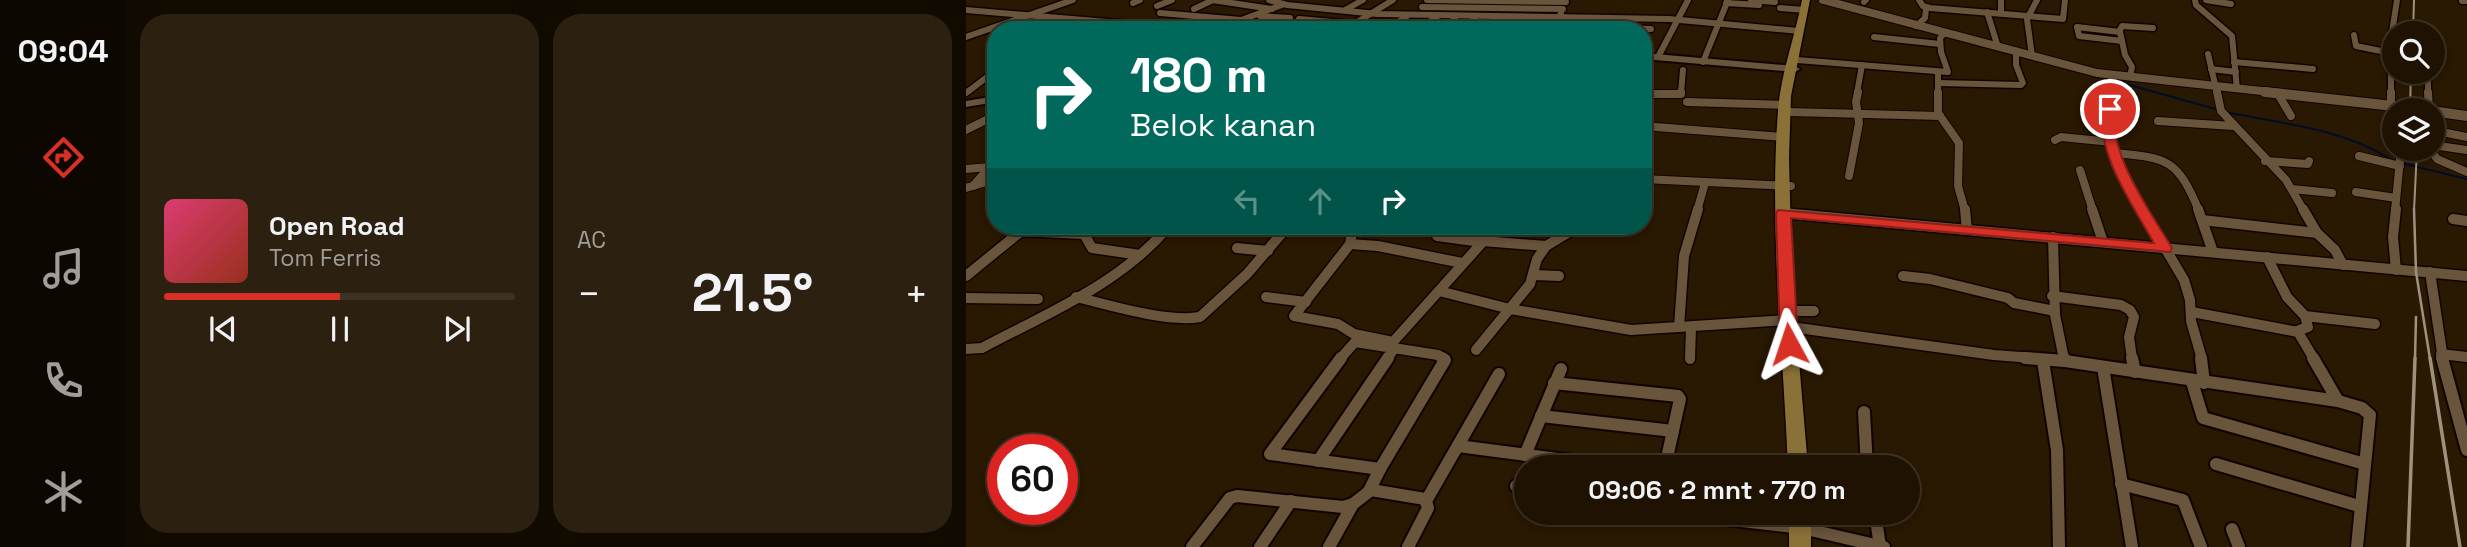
<!DOCTYPE html>
<html lang="id">
<head>
<meta charset="utf-8">
<style>
  :root { --surface:#1f1202; --page:#2c2011; --text:#f1f3f6; --muted:#a19e99; --line:#3c3224; --accent:#d93025 }
  body { margin:0; font-family:"Space Grotesk",sans-serif; background:var(--page); color:var(--text); height:100vh; display:flex; flex-direction:column; font-size:26px; white-space:nowrap }
  * { box-sizing:border-box; margin:0 }
  p { font-size:23px; color:var(--muted) }
  .icon { flex:none; width:38px; height:38px; fill:none; stroke:currentColor; stroke-width:2; stroke-linecap:round; stroke-linejoin:round }
  .map { position:relative; flex:1; overflow:hidden }
  .details { display:flex; flex-direction:column; gap:14px; padding:14px; background:#110a01; width:840px }
  .details>* { flex:none }
  .banner { position:absolute; left:21px; top:21px; width:665px; height:214px; border-radius:28px; box-shadow:0 4px 10px #0003,0 0 0 2px var(--line); background:#00695c; color:#fff; overflow:hidden }
  .tools { position:absolute; left:1416px; top:21px; display:grid; gap:14px }
  .tools a { display:grid; place-items:center; width:63px; height:63px; border-radius:50%; background:var(--surface); box-shadow:0 4px 10px #0003,0 0 0 2px var(--line); font-size:35px }
  .speed { position:absolute; left:21px; top:434px; display:flex; gap:14px; font-size:35px; font-weight:700; text-align:center }
  .speed>* { display:grid; place-content:center; width:91px; height:91px; border-radius:50%; background:var(--surface); box-shadow:0 4px 10px #0003,0 0 0 2px var(--line); line-height:1 }
  .speed .limit { border:10px solid #d22; background:#fff; color:#111 }
  .pin { position:absolute; display:grid; place-items:center; width:60px; height:60px; color:#fff; margin:-30px; border:4px solid #fff; border-radius:50%; box-shadow:0 2px 7px #0007 }
  .me { position:absolute; width:77px; margin:-38px; rotate:355deg; stroke-linejoin:round; filter:drop-shadow(0 0 5px #0008) }
  .turn { display:flex; align-items:center; gap:24px; height:147px; padding:0 28px; font-size:32px }
  .turn .icon { width:91px; height:91px; stroke-width:2.5 }
  .turn b { display:block; font-size:49px; line-height:60px }
  .lanes { display:flex; align-items:center; height:66px; padding:0 28px; background:#0003; justify-content:center; gap:35px; direction:ltr }
  .lanes .off { opacity:.35 }
  .big { font-size:52px; font-weight:600; line-height:1.1 }
  .details .card { flex:1; display:flex; flex-direction:column; justify-content:center; gap:10px; min-width:0; padding:0 24px; border-radius:28px; background:var(--page) }
  .song { display:flex; align-items:center; gap:21px }
  .cover { width:84px; height:84px; border-radius:10px; background:linear-gradient(135deg,hsl(340 70% 55%),hsl(10 70% 35%)) }
  .played { height:7px; border-radius:4px; background:linear-gradient(90deg,var(--accent) 50%,var(--line) 50%) }
  .keys { display:flex; justify-content:space-around; direction:ltr }
  .heat { display:flex; justify-content:space-between; align-items:center; font-size:38px; direction:ltr }
  .details .tiles { flex:1; display:grid; gap:14px; grid-template-columns:repeat(2,1fr) }
  .trip { position:absolute; left:548px; top:455px; width:406px; height:70px; border-radius:35px; background:var(--surface); box-shadow:0 4px 10px #0003,0 0 0 2px var(--line); font-weight:600; line-height:70px; text-align:center }
  main { display:flex; flex:1; min-height:0 }
  .tab-bar { display:flex; flex-direction:column; width:126px; justify-content:space-around; align-items:center; background:#0c0701; color:var(--muted) }
  .tab-bar .icon { width:49px; height:49px }
  .tab-bar .active { color:var(--accent) }
  .tab-bar b { font-size:32px; color:var(--text) }
  .map>svg:first-child { display:block }
  .lines { fill:none; stroke-linecap:round; stroke-linejoin:round }
  .stream { stroke:#000d26; stroke-width:2 }
  .minor-far3-casing { stroke:#110400; stroke-width:9 }
  .minor-far2-casing { stroke:#110400; stroke-width:10 }
  .minor-far1-casing { stroke:#110400; stroke-width:13 }
  .minor-casing { stroke:#110400; stroke-width:16 }
  .tertiary-far1-casing { stroke:#110400; stroke-width:10 }
  .tertiary-casing { stroke:#110400; stroke-width:12 }
  .secondary-casing { stroke:#110400; stroke-width:4 }
  .primary-casing { stroke:#110400; stroke-width:3 }
  .minor-far3 { stroke:#69543c; stroke-width:6 }
  .minor-far2 { stroke:#69543c; stroke-width:8 }
  .minor-far1 { stroke:#69543c; stroke-width:10 }
  .minor { stroke:#69543c; stroke-width:12 }
  .tertiary-far1 { stroke:#69543c; stroke-width:8 }
  .tertiary { stroke:#69543c; stroke-width:10 }
  .secondary { fill:#69543c; fill-rule:evenodd }
  .primary { fill:#8a7137; fill-rule:evenodd }
  .rail-far2 { stroke:#9f9180; stroke-width:2 }
  .rail-far1 { stroke:#9f9180; stroke-width:2.5 }
  .rail { stroke:#9f9180; stroke-width:3.5 }
  .route { fill:#d93025; stroke:#8d1f18; stroke-width:2 }
</style>
</head>
<body>
<main>
<nav class="tab-bar">
<b>09:04</b>
<svg class="icon active" aria-label="directions" viewBox="0 0 24 24"><path d="M12 3l9 9-9 9-9-9zM9 14v-3h6M13 9l2 2-2 2"/></svg>
<svg class="icon" aria-label="music" viewBox="0 0 24 24"><path d="M9 18V5l10-2v13"/><circle cx="6" cy="18" r="3"/><circle cx="16" cy="16" r="3"/></svg>
<svg class="icon" aria-label="phone" viewBox="0 0 24 24"><path d="M5 4h4l2 5-3 2q2 4 5 5l2-3 5 2v4C11 20 4 13 5 4z"/></svg>
<svg class="icon" aria-label="climate" viewBox="0 0 24 24"><path d="M12 3v18M4 7l16 10M4 17L20 7"/></svg>
</nav>
<section class="details">
<div class="tiles">
<div class="card">
<div class="song"><i class="cover"></i><div><b>Open Road</b><p>Tom Ferris</p></div></div>
<div class="played"></div>
<div class="keys"><svg class="icon" aria-label="previous" viewBox="0 0 24 24"><path d="M18 5L8 12l10 7zM5 5v14"/></svg><svg class="icon" aria-label="pause" viewBox="0 0 24 24"><path d="M8 5v14M16 5v14"/></svg><svg class="icon" aria-label="next" viewBox="0 0 24 24"><path d="M6 5l10 7-10 7zM19 5v14"/></svg></div>
</div>
<div class="card"><p>AC</p>
<div class="heat"><a>−</a><b class="big">21.5°</b><a>+</a></div>
</div>
</div>
</section>
<div class="map">
<svg width="1501" height="547" viewBox="0 0 1501 547">
  <rect width="100%" height="100%" fill="#291802"/>
  <g class="lines">
    <!-- stream -->
    <g class="stream">
      <polyline points="1135,77 1253,110"/>
      <path d="M1259,112C1314,123 1381,129 1428,162"/>
      <polyline points="1435,163 1501,179"/>
    </g>
    <defs>
      <g id="minor-far3">
        <polyline points="246,0 306,9"/>
        <polyline points="303,0 321,5 411,14 703,19 833,31"/>
        <polyline points="461,0 600,2"/>
        <polyline points="785,0 809,2"/>
        <polyline points="953,0 957,6 964,8 1097,19 1099,0"/>
        <polyline points="1035,0 1035,13"/>
        <polyline points="1229,0 1230,5 1266,36 1271,89"/>
        <polyline points="1240,0 1265,4"/>
        <polyline points="1496,1 1501,1"/>
        <polyline points="898,2 900,0"/>
        <polyline points="167,3 174,0"/>
        <polyline points="760,3 793,5"/>
        <polyline points="191,6 206,0"/>
        <polyline points="456,7 597,9"/>
        <polyline points="814,8 839,10"/>
        <polyline points="228,9 247,0"/>
        <polyline points="0,10 236,30"/>
        <polyline points="379,10 397,0"/>
        <polyline points="1021,12 1032,47"/>
        <polyline points="194,13 275,20"/>
        <polyline points="294,16 324,18"/>
        <polyline points="333,19 388,24 427,0"/>
        <polyline points="950,26 959,18 960,9"/>
        <polyline points="609,27 685,29"/>
        <polygon points="1111,27 1154,32 1156,41 1113,36"/>
        <polyline points="76,29 63,28 85,18"/>
        <polyline points="396,29 403,30"/>
        <polyline points="452,29 472,16"/>
        <polyline points="248,30 316,5"/>
        <polyline points="285,30 300,23 343,26"/>
        <polyline points="421,30 441,16"/>
        <polyline points="479,30 490,16"/>
        <polyline points="500,30 510,16"/>
        <polyline points="523,30 531,16"/>
        <polyline points="544,30 552,17"/>
        <polyline points="566,30 573,17"/>
        <polyline points="587,30 595,13"/>
        <polyline points="1153,32 1156,26 1187,28"/>
        <polyline points="1388,35 1390,46 1425,53 1425,93"/>
        <polyline points="0,37 107,0"/>
        <polyline points="908,37 974,44"/>
        <polyline points="1156,41 1159,55 1166,67 1164,77"/>
        <polyline points="1423,52 1431,0"/>
        <polyline points="1242,54 1251,93"/>
        <polyline points="1066,56 1061,19 1071,0"/>
        <polyline points="692,57 722,0"/>
        <polyline points="831,60 982,72 975,52 974,38 979,33"/>
        <polyline points="737,62 762,0"/>
        <polyline points="1268,62 1347,69"/>
        <polyline points="1245,69 1270,72"/>
        <polyline points="677,71 680,71"/>
        <polyline points="972,72 972,93"/>
        <polyline points="1145,75 1146,93"/>
        <polyline points="1462,81 1462,93"/>
        <polyline points="972,83 1055,85 1057,83 1050,65 1050,55 1053,53"/>
        <polyline points="0,93 29,71"/>
        <polyline points="715,93 717,70"/>
        <polyline points="891,93 896,65"/>
      </g>
      <g id="minor-far2">
        <polyline points="972,92 972,113 993,143 992,186 999,211"/>
        <path d="M1146,92C1147,103 1141,113 1141,124C1143,156 1161,184 1177,211"/>
        <polyline points="1251,92 1255,111 1320,180 1338,211"/>
        <polyline points="1425,92 1425,105"/>
        <polyline points="1462,92 1463,110"/>
        <polyline points="677,94 715,94 715,92"/>
        <polyline points="1312,94 1325,116"/>
        <polyline points="721,102 819,105"/>
        <polyline points="824,112 974,116"/>
        <polyline points="1192,121 1267,126"/>
        <polyline points="677,126 818,137"/>
        <polyline points="0,130 30,115"/>
        <polyline points="1466,130 1501,137"/>
        <polyline points="1089,140 1095,137 1146,142"/>
        <polyline points="1466,145 1501,150"/>
        <polyline points="1464,149 1471,159 1501,172"/>
        <path d="M1148,153C1201,158 1211,158 1233,211"/>
        <polyline points="1393,156 1434,166"/>
        <polyline points="1299,161 1342,164 1343,161"/>
        <polyline points="0,169 23,167"/>
        <polyline points="1114,170 1127,211"/>
        <polyline points="883,176 893,123 890,102 892,92"/>
        <polyline points="677,179 825,186"/>
        <polyline points="7,186 30,160"/>
        <polyline points="0,188 30,179"/>
        <polyline points="1326,189 1366,193"/>
        <polyline points="1390,192 1430,198"/>
        <polyline points="731,211 739,183"/>
        <polyline points="1429,211 1435,149"/>
      </g>
      <g id="minor-far1">
        <polyline points="999,209 1001,230"/>
        <polyline points="1126,209 1137,242"/>
        <polyline points="1176,209 1218,280 1224,300 1225,321 1236,359"/>
        <polyline points="1232,209 1247,252"/>
        <polyline points="1337,209 1351,233 1369,250 1377,265"/>
        <polyline points="1430,209 1427,237 1430,270"/>
        <polyline points="817,213 1501,276"/>
        <polyline points="1487,219 1501,221"/>
        <polyline points="1236,220 1351,233"/>
        <polyline points="387,226 384,244 328,316 372,324 388,334 427,342 531,226"/>
        <polyline points="54,231 118,234 126,248 174,255"/>
        <polyline points="471,236 516,242"/>
        <polyline points="1087,237 1089,315 1098,359"/>
        <polyline points="516,241 580,246"/>
        <polyline points="384,244 412,246 496,263"/>
        <polyline points="271,248 302,251"/>
        <polyline points="1301,257 1321,297 1339,316"/>
        <polyline points="1464,272 1477,359"/>
        <polyline points="568,275 593,276"/>
        <polyline points="0,276 59,228"/>
        <polyline points="937,276 964,279 1042,298 1048,303 1089,311"/>
        <polyline points="473,291 544,309 665,330 821,320"/>
        <polyline points="1086,296 1155,305 1164,310 1168,317 1163,337 1166,359"/>
        <path d="M110,297C143,305 202,323 234,317L281,274L322,226"/>
        <polyline points="300,297 340,302"/>
        <polyline points="0,298 72,299"/>
        <polyline points="830,311 848,311"/>
        <polyline points="1226,312 1332,332 1348,359"/>
        <polyline points="713,327 718,256 732,209"/>
        <polyline points="832,328 1028,355 1079,359"/>
        <polyline points="1331,331 1342,327 1339,316 1409,324"/>
        <path d="M0,349L16,348C82,313 154,284 203,226"/>
        <polyline points="510,350 564,284 571,259 580,246 613,226"/>
        <polyline points="1475,354 1501,357"/>
        <polyline points="374,359 389,342 472,355 478,359"/>
        <polyline points="421,359 428,349"/>
        <polyline points="724,359 725,327"/>
      </g>
      <g id="minor">
        <polyline points="375,358 304,454 414,469"/>
        <polyline points="1059,358 1099,361 1372,401 1396,408 1404,415 1391,547"/>
        <polyline points="1098,358 1099,361"/>
        <polyline points="1166,358 1169,372"/>
        <polyline points="1235,358 1238,383"/>
        <polyline points="1347,358 1372,401"/>
        <polyline points="1476,358 1501,450"/>
        <polyline points="1077,361 1091,450 1093,547"/>
        <polyline points="1137,367 1166,547"/>
        <polyline points="1226,382 1237,418 1399,464"/>
        <polyline points="588,383 712,396 714,399 699,467"/>
        <polyline points="898,412 901,467"/>
        <polyline points="575,416 707,431"/>
        <polyline points="492,446 652,467"/>
        <polyline points="559,455 595,369"/>
        <polyline points="352,461 422,358"/>
        <polyline points="1250,464 1393,506"/>
        <polyline points="414,469 479,360 476,358"/>
        <polyline points="1155,484 1217,500 1235,547"/>
        <polyline points="550,486 560,488"/>
        <polyline points="403,491 414,469"/>
        <polyline points="460,501 533,374"/>
        <polyline points="707,513 836,528 918,547"/>
        <polyline points="909,513 914,546"/>
        <polyline points="1266,529 1273,547"/>
        <polyline points="226,547 264,498 271,496 377,507 387,504 405,490 459,499 462,508 442,547"/>
        <polyline points="294,547 325,501"/>
        <polyline points="363,547 387,504"/>
      </g>
      <polyline id="tertiary-far1" points="857,0 1131,73 1314,93"/>
      <g id="tertiary">
        <polyline points="1299,92 1464,110"/>
        <polyline points="1466,111 1501,116"/>
      </g>
      <g id="secondary">
        <polygon points="677,53 829,66 834,69 829,72 677,59"/>
        <polygon points="30,96 30,102 0,107 0,101"/>
      </g>
      <g id="primary">
        <path d="M836,0H844L825,96L823,158L826,278L842,467H822C817,348 803,229 812,110C815,72 829,37 836,0Z"/>
        <rect x="823" y="513" width="22" height="34"/>
      </g>
    </defs>
    <!-- minor-far3 casing -->
    <use href="#minor-far3" class="minor-far3-casing"/>
    <!-- minor-far2 casing -->
    <use href="#minor-far2" class="minor-far2-casing"/>
    <!-- minor-far1 casing -->
    <use href="#minor-far1" class="minor-far1-casing"/>
    <!-- minor casing -->
    <use href="#minor" class="minor-casing"/>
    <!-- tertiary-far1 casing -->
    <use href="#tertiary-far1" class="tertiary-far1-casing"/>
    <!-- tertiary casing -->
    <use href="#tertiary" class="tertiary-casing"/>
    <!-- secondary casing -->
    <use href="#secondary" class="secondary-casing"/>
    <!-- primary casing -->
    <use href="#primary" class="primary-casing"/>
    <!-- minor-far3 -->
    <use href="#minor-far3" class="minor-far3"/>
    <!-- minor-far2 -->
    <use href="#minor-far2" class="minor-far2"/>
    <!-- minor-far1 -->
    <use href="#minor-far1" class="minor-far1"/>
    <!-- minor -->
    <use href="#minor" class="minor"/>
    <!-- tertiary-far1 -->
    <use href="#tertiary-far1" class="tertiary-far1"/>
    <!-- tertiary -->
    <use href="#tertiary" class="tertiary"/>
    <!-- secondary -->
    <use href="#secondary" class="secondary"/>
    <!-- primary -->
    <use href="#primary" class="primary"/>
    <!-- rail-far2 -->
    <g class="rail-far2">
      <polyline points="1447,33 1448,0"/>
      <polyline points="1444,110 1445,72"/>
      <polyline points="1448,211 1451,149"/>
    </g>
    <!-- rail-far1 -->
    <g class="rail-far1">
      <polyline points="1448,209 1450,272 1464,359"/>
      <polyline points="1449,359 1450,317"/>
    </g>
    <!-- rail -->
    <g class="rail">
      <polyline points="1464,358 1494,547"/>
      <polyline points="1442,547 1449,358"/>
    </g>
  </g>
  <!-- route -->
  <path class="route" d="M1144,106L1150,109C1140,152 1185,212 1206,248L1204,252L825,218L832,344L823,350L817,348L814,344L810,213L812,210L1188,243C1168,207 1128,151 1138,109Z"/>
</svg>
<div class="tools">
<a><svg class="icon" aria-label="search" viewBox="0 0 24 24"><circle cx="10" cy="10" r="6"/><path d="M15 15l6 6"/></svg></a>
<a><svg class="icon" aria-label="layers" viewBox="0 0 24 24"><path d="M12 4l9 5-9 5-9-5zM3 14l9 5 9-5"/></svg></a>
</div>
<div class="speed"><div class="limit">60</div></div>
<div class="pin" style="left:1144px;top:109px;background:#d93025"><svg class="icon" aria-label="arrive" viewBox="0 0 24 24"><path d="M6 21V4h12l-3 4 3 4H6"/></svg></div>
<svg class="me" style="left:823px;top:344px" viewBox="-20 -20 40 40"><path d="M0-17L14 15 0 8-14 15z" fill="#d93025" stroke="#fff" stroke-width="4"/></svg>
<div class="trip">09:06 · 2 mnt · 770 m</div>
<div class="banner">
<div class="turn"><svg class="icon" aria-label="right" viewBox="0 0 24 24"><path d="M7 20v-9h11M14 6l5 5-5 5"/></svg><div><b>180 m</b>Belok kanan</div></div>
<div class="lanes"><svg class="icon off" aria-label="left" viewBox="0 0 24 24"><path d="M17 20v-9H6M10 6l-5 5 5 5"/></svg><svg class="icon off" aria-label="ahead" viewBox="0 0 24 24"><path d="M12 20V5M6 11l6-6 6 6"/></svg><svg class="icon" aria-label="right" viewBox="0 0 24 24"><path d="M7 20v-9h11M14 6l5 5-5 5"/></svg></div>
</div>
</div>
</main>
</body>
</html>
